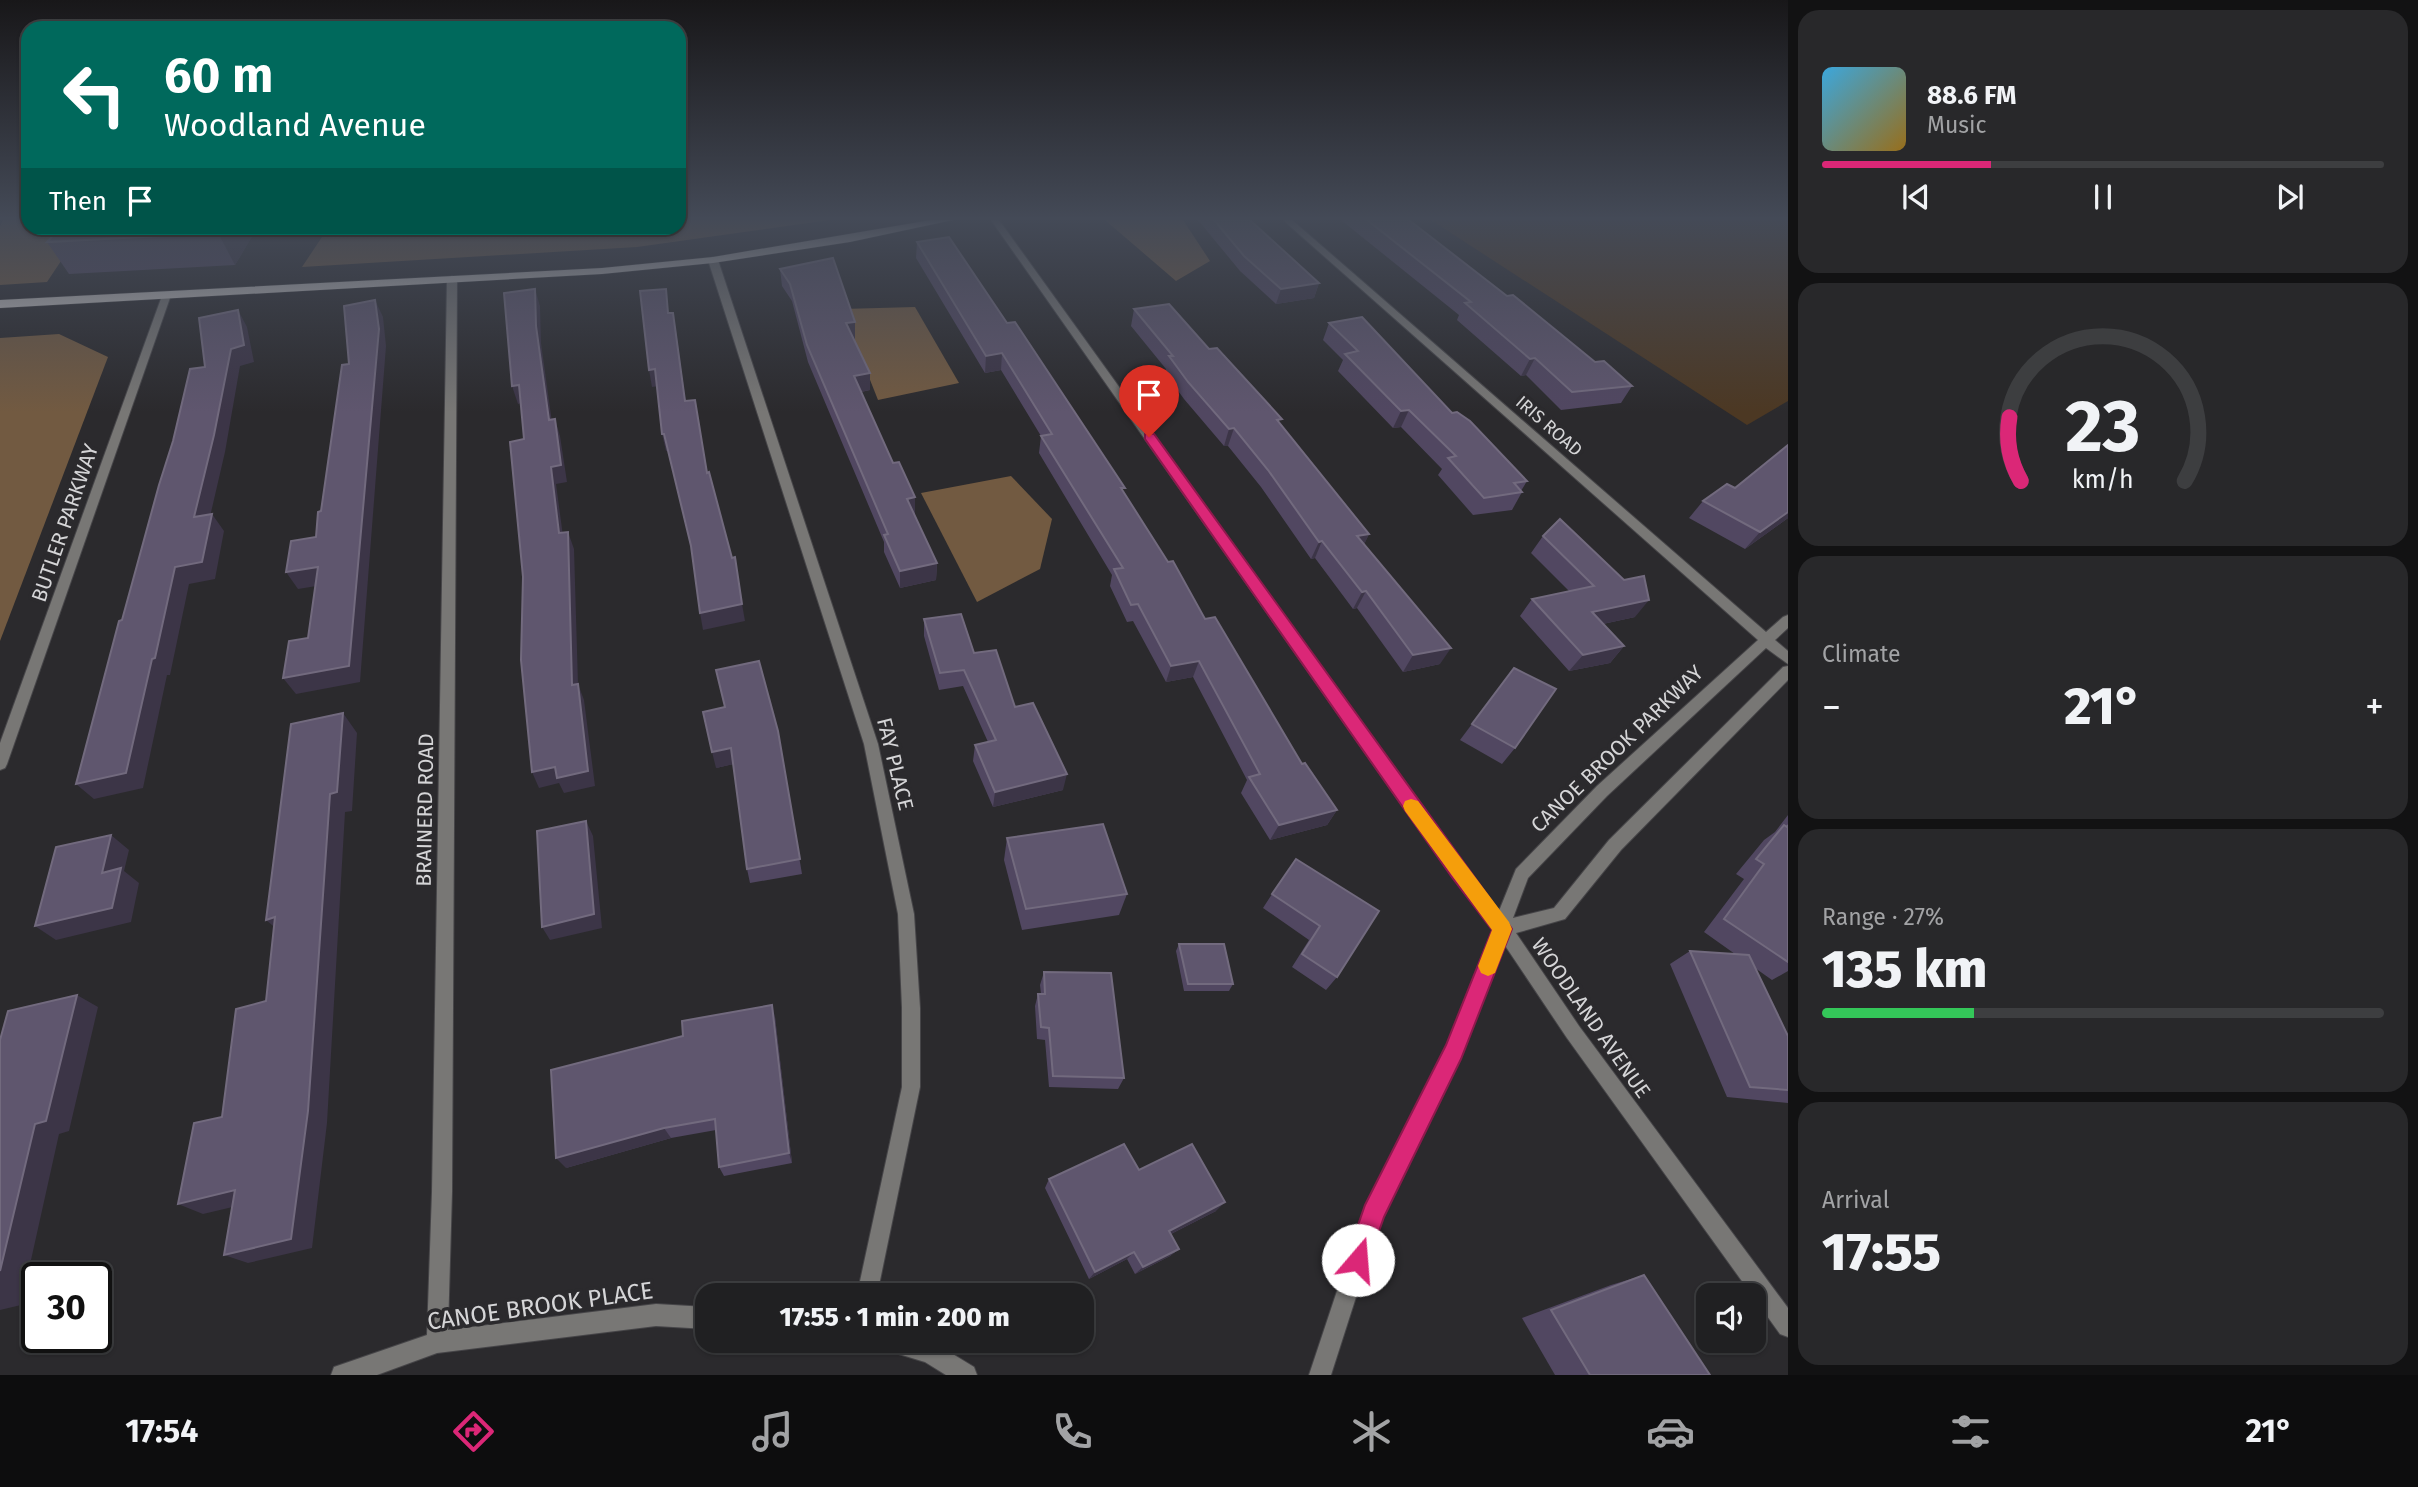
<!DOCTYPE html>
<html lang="en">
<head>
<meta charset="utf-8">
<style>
  :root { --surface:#202022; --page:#28282a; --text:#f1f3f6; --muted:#a2a3a5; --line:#3d3e40; --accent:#db2777 }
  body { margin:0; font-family:"Fira Sans",sans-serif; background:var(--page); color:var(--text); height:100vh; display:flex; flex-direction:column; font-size:26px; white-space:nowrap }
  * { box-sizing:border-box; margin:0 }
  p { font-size:23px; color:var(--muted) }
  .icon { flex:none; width:38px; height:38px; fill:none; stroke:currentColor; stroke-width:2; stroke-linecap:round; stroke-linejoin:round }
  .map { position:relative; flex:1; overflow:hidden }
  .drawer { display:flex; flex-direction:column; gap:10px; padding:10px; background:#121213; width:630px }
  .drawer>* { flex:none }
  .guide { position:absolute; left:21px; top:21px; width:665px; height:214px; border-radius:21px; box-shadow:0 2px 5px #0004,0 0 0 2px var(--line); background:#00695c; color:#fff; overflow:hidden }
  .controls { position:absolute; left:1696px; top:1283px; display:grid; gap:14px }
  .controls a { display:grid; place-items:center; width:70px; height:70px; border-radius:14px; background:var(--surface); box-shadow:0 2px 5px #0004,0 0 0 2px var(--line); font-size:35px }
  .speed { position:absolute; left:21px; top:1262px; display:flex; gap:14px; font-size:35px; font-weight:700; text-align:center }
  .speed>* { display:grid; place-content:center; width:91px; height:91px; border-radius:50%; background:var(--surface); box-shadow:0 2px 5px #0004,0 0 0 2px var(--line); line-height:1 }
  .speed .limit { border:4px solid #111; border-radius:10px; background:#fff; color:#111 }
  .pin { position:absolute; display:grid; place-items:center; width:60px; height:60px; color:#fff; margin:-72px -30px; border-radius:50% 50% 50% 0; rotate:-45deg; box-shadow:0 0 7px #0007 }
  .pin .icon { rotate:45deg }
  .me { position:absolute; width:77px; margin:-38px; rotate:18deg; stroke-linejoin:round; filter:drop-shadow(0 0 5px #0008) }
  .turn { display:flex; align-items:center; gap:24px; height:147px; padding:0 28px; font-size:32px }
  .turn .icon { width:91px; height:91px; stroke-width:2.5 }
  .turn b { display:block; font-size:49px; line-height:60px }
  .then { display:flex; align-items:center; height:66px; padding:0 28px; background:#0003; gap:14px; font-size:26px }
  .big { font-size:52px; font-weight:800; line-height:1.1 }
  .drawer .widget { flex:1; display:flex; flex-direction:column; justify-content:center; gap:10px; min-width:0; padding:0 24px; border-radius:21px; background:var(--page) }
  .drawer .dial { align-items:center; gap:0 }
  .dial svg { height:182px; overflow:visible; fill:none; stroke:var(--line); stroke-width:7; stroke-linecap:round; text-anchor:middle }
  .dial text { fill:var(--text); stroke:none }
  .song { display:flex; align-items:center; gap:21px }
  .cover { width:84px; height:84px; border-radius:10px; background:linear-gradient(135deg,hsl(200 70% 55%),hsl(40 70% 35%)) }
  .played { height:7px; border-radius:4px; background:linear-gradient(90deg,var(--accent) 30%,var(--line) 30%) }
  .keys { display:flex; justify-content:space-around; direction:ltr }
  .heat { display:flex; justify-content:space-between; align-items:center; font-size:38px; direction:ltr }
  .charge { height:10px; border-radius:5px; background:linear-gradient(90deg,#34c759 27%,var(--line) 0) }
  .trip { position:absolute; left:695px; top:1283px; width:399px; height:70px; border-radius:21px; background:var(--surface); box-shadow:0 2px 5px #0004,0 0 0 2px var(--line); font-weight:800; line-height:70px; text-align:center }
  .dock { display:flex; height:112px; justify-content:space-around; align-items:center; background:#0d0d0e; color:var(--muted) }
  .dock .icon { width:49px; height:49px }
  .dock .on { color:var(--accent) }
  .dock b { font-size:32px; color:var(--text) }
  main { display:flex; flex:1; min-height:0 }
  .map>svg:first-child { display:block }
  .green { fill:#4c3823 }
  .forest { fill:#725a41 }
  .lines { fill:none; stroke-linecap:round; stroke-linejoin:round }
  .street-casing { stroke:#464548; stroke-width:2 }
  .primary-casing { stroke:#464548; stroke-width:1 }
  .street { fill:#787775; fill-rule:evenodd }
  .primary { fill:#c6c3c1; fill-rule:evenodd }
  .wall { fill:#514761 }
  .shaded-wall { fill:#3c3547 }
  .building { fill:#5f566e; stroke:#726a7e; stroke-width:2 }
  .route { fill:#db2777; stroke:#8e194d; stroke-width:2 }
  .slow { fill:#f59e0b }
  .labels { text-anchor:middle; stroke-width:7; stroke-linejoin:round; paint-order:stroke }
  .far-street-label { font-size:18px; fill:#d5d5d7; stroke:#2b2a2d }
  .street-label { font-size:21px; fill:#d5d5d7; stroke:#2b2a2d }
  .near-street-label { font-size:24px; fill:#d5d5d7; stroke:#2b2a2d }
</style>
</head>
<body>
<main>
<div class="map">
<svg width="1788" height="1375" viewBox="0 0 1788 1375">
  <rect width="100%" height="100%" fill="#2b2a2d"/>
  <!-- green -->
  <polygon class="green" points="1431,220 1788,220 1788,401 1747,425"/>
  <!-- forest -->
  <g class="forest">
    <polygon points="3,220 28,220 28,228 83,228 47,282 0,285 0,226"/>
    <polygon points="679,220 830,220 637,247 302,267 328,228 679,228"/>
    <polygon points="1105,220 1183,220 1210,261 1176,281"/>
    <polygon points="915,307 959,383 878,400 842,309"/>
    <polygon points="59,334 108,357 0,641 0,338"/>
    <polygon points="1011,476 1052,519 1040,569 977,602 921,493"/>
  </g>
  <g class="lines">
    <defs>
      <g id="street">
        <polygon points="991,220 999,220 1463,865 1499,911 1516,869 1597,786 1758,640 1283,220 1292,220 1766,632 1783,617 1788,615 1788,628 1775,640 1788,651 1788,664 1766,648 1607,796 1528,878 1513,918 1554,908 1609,840 1783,667 1788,666 1788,680 1621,850 1565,919 1516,933 1579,1026 1788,1308 1788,1337 1780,1334 1567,1038 1504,944 1460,1058 1382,1216 1331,1375 1309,1375 1363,1213 1447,1047 1493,929 1451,875"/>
        <polygon points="713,257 718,260 878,744 914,914 920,1008 920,1087 877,1295 857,1295 902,1087 902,1008 898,914 864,744 708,260"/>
        <polygon points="452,276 457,279 452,1192 448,1330 656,1304 707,1307 707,1329 656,1326 437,1353 377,1375 331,1375 334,1367 427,1335 432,1192 447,279"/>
        <polygon points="163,293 171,295 7,764 5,768 0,770 0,743"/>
        <polygon points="876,1340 924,1340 938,1345 974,1367 977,1375 946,1375 925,1362 879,1348"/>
      </g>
      <polygon id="primary" points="931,220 953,220 850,242 713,263 602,274 0,308 0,300 602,268 713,257"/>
    </defs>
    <!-- street casing -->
    <use href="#street" class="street-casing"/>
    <!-- primary casing -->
    <use href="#primary" class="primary-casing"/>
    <!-- street -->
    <use href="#street" class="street"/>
    <!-- primary -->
    <use href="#primary" class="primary"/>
  </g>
  <!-- wall -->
  <g class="wall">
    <polygon points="1198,220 1250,220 1319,283 1314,298 1276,304 1240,271"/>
    <polygon points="1341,220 1409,220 1507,296 1595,362 1632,386 1621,403 1561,410 1526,375 1521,376 1457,320 1459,315"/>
    <polygon points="60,228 257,228 235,265 69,274 47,242"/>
    <polygon points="917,242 1124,493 1205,619 1302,764 1337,810 1327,825 1270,840 1241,793 1247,780 1193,677 1166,682 1133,621 1127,622 1110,586 1112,575 1039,453 1041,436 1001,370 985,373 916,258"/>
    <polygon points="780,269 855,322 855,339 853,339 870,373 870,390 861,392 914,514 937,563 936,580 900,588 884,552 884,542 808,362 792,301 782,286"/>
    <polygon points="1134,309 1209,349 1280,424 1369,534 1364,544 1440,664 1403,672 1357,608 1353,609 1315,558 1311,559 1261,487 1228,446 1224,446 1184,399 1165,373 1166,369 1131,326"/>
    <polygon points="1329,323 1452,413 1527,481 1521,491 1522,492 1512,510 1473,515 1438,475 1442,469 1401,427 1393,428 1338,371 1343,360 1323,340"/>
    <polygon points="1703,501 1788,518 1745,549 1689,518"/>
    <polygon points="1543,536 1624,580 1635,617 1603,624 1624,646 1610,663 1569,671 1520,616 1532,599 1569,591 1531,553"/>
    <polygon points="924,619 974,653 1015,707 1063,790 993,807 973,761 975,745 988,742 963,686 939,690 924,636"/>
    <polygon points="1514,668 1515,748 1502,764 1460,740"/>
    <polygon points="778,731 802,874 750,883 747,869 733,764 716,768"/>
    <polygon points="1788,815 1788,971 1772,980 1755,968 1788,1036 1788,1103 1727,1097 1670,964 1690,951 1735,954 1704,932 1744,879 1736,874 1764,840 1775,832"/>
    <polygon points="1007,838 1127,894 1119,915 1022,930 1004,860"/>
    <polygon points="1272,894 1379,911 1337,977 1326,990 1292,967 1309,940 1263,908"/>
    <polygon points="1179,944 1233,984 1229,991 1184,991 1176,951"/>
    <polygon points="1044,972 1124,1078 1118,1089 1049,1087 1045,1040 1037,1039 1035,1006 1038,994 1041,994 1040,985"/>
    <polygon points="775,1017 792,1163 724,1176 719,1167 716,1130 671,1138 566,1168"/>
    <polygon points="1139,1170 1216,1211 1171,1234 1179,1249 1170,1256 1135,1274 1127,1259 1089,1279 1045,1188 1049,1179"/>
    <polygon points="1644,1275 1710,1375 1555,1375 1522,1318 1611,1285"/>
  </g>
  <!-- shaded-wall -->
  <g class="shaded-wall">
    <polygon points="222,228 257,228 235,265 218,233"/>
    <polygon points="1319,283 1314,298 1276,304 1281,289"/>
    <polygon points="535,289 540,306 541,343 554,437 549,420 536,326"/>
    <polygon points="375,300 383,317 386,346 360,682 296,694 283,678 349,666"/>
    <polygon points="238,310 247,327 254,362 240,366 225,452 206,534 194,517"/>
    <polygon points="673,313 676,330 688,418 685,401"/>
    <polygon points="855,322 855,339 846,340 846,323"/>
    <polygon points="1002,353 1001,370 985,373 986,356"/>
    <polygon points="1535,358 1526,375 1521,376 1530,359"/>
    <polygon points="655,369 659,386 652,387 649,370"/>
    <polygon points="870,373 870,390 855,393 854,376"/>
    <polygon points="519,385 525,402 518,404 512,386"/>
    <polygon points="1409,410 1401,427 1393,428 1401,411"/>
    <polygon points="555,419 560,436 567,482 556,484 565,551 559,533 551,467"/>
    <polygon points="1234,428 1228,446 1224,446 1229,429"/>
    <polygon points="662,434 664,434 668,451 666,451"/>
    <polygon points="915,497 915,514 907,516 907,499"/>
    <polygon points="1788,512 1788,518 1745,549 1760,532"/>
    <polygon points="212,514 224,531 215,579 189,584 170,675 167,675 143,788 94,799 76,784 152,659 175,567"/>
    <polygon points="568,532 574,549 578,684 584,700 595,786 564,793 559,783 539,788 532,772 572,685"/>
    <polygon points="1369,534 1361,551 1357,536"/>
    <polygon points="1322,541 1315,558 1311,559 1319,542"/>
    <polygon points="937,563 936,580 900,588 900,571"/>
    <polygon points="318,567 329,584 298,589 286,572"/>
    <polygon points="1366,591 1357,608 1353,609 1362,592"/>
    <polygon points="1649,600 1635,617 1579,629 1592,612"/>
    <polygon points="742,604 745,621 703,630 700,613"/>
    <polygon points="1624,646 1610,663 1569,671 1583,655"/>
    <polygon points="1451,648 1440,664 1403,672 1413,655"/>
    <polygon points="1199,661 1193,677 1166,682 1171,666"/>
    <polygon points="343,713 357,733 352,811 345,812 327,1123 312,1248 248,1263 224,1255 330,794"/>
    <polygon points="731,748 734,764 716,768 712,752"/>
    <polygon points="1067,774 1063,790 993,807 995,792"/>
    <polygon points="1337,810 1327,825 1270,840 1279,825"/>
    <polygon points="586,821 593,836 602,928 550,940 542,927"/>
    <polygon points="111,835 129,850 124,871 139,883 131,922 56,940 35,926 102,873"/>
    <polygon points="275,917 285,936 266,920"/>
    <polygon points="77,995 98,1007 69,1131 59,1134 21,1305 0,1310 0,1271 35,1124"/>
    <polygon points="772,1005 775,1017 792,1163 789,1153"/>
    <polygon points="664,1128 671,1138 566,1168 556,1158"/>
    <polygon points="235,1190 258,1201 203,1214 178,1204"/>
    <polygon points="1225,1202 1216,1211 1161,1239 1169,1231"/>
    <polygon points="1179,1249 1170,1256 1135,1274 1143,1267"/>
    <polygon points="1134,1252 1127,1259 1089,1279 1095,1272"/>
  </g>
  <!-- building -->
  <g class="building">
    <polygon points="1214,220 1250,220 1319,283 1281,289 1244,256"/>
    <polygon points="1367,220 1409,220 1507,296 1513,295 1595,362 1604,361 1632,386 1572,392 1535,358 1530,359 1465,303 1471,302"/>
    <polygon points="60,228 222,228 218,233 47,242"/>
    <polygon points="949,237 1007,323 1015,322 1125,488 1121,488 1168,562 1173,561 1205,619 1215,617 1302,764 1305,763 1337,810 1279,825 1249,777 1260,774 1199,661 1171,666 1138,604 1131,605 1114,569 1123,568 1041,436 1052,434 1002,353 986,356 917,242"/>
    <polygon points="833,258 855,322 846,323 870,373 854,376 893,463 899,462 915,497 907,499 937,563 900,571 884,535 888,534 807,345 790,284 780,269"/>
    <polygon points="535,289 536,326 549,420 555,419 561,465 551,467 559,533 568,532 572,685 578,684 588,771 557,778 555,767 532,772 521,660 523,577 510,442 524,439 519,385 512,386 504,293"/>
    <polygon points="666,289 668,313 673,313 685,401 695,400 707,473 709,472 732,558 735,557 742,604 700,613 691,546 664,434 662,434 655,369 649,370 640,291"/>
    <polygon points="375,300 379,329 349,666 283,678 289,641 308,638 318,567 286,572 291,541 316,537 318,512 321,511 342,365 349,364 344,306"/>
    <polygon points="1169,304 1209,349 1217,348 1282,419 1277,420 1369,534 1357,536 1451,648 1413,655 1366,591 1362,592 1322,541 1319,542 1268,470 1234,428 1229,429 1188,382 1169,356 1173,356 1134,309"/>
    <polygon points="238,310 244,345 231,349 214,435 194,517 212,514 202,562 175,567 155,658 152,659 126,773 76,784 119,621 122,620 159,485 173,441 190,369 205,367 199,318"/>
    <polygon points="1362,317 1452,413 1457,412 1470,421 1527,481 1514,483 1522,492 1484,498 1448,458 1456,456 1409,410 1401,411 1345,354 1358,351 1329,323"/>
    <polygon points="1788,445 1788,512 1760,532 1703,501 1727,484 1735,488"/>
    <polygon points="1560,519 1624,580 1644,576 1649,600 1592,612 1624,646 1583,655 1532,599 1594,586 1543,536"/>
    <polygon points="961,614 974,653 996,650 1015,707 1033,703 1067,774 995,792 975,745 996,740 964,670 940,673 924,619"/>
    <polygon points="759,661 778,731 800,859 747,869 731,748 712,752 703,712 725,707 716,670"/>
    <polygon points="1514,668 1556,689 1515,748 1472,724"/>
    <polygon points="343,713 337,792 330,794 308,1111 291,1239 224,1255 235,1190 178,1204 194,1123 222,1117 236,1009 266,1001 275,917 266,920 291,724"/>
    <polygon points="586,821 594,914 542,927 537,831"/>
    <polygon points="1103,824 1127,894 1026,909 1007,838"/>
    <polygon points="1784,825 1787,827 1788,825 1788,962 1724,919 1764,864 1756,859"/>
    <polygon points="111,835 102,873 121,868 112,908 35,926 56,847"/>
    <polygon points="1296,859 1379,911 1337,977 1302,954 1320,926 1272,894"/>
    <polygon points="1179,944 1224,944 1233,984 1188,984"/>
    <polygon points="1690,951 1749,955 1788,1036 1788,1090 1750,1087"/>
    <polygon points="1044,972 1111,973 1124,1078 1053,1076 1049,1028 1041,1027 1038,994 1045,994"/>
    <polygon points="77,995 46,1121 35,1124 0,1271 0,1040 8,1011"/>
    <polygon points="772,1005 789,1153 719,1167 715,1119 664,1128 556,1158 551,1070 683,1036 682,1021"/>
    <polygon points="1124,1144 1139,1170 1192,1144 1225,1202 1169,1231 1179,1249 1143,1267 1134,1252 1095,1272 1049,1179"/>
    <polygon points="1644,1275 1710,1375 1590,1375 1551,1310"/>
  </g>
  <!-- sky -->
  <linearGradient id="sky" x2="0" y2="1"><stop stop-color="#181719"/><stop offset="0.53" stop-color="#444a57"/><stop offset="1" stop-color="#444a57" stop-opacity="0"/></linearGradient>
  <rect width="1788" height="412" fill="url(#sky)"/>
  <!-- route -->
  <polygon class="route" points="1149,433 1154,434 1512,929 1461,1059 1384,1217 1366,1268 1358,1271 1350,1268 1346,1260 1365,1205 1446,1045 1492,930 1451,876 1145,439 1145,434"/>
  <!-- slow -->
  <polygon class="slow" points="1411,799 1418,801 1509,922 1512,929 1495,973 1488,976 1481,973 1478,966 1492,930 1405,811 1403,806 1405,801"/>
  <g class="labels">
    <!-- far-street labels -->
    <g class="far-street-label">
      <text transform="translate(1549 426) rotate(41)" y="6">IRIS ROAD</text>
    </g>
    <!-- street labels -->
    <g class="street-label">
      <text transform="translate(65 523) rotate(-71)" y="7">BUTLER PARKWAY</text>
      <text transform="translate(1617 749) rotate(-44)" y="7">CANOE BROOK PARKWAY</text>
      <text transform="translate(895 764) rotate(76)" y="7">FAY PLACE</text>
      <text transform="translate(425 810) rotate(-89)" y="7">BRAINERD ROAD</text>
      <text transform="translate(1591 1018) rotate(55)" y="7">WOODLAND AVENUE</text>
    </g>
    <!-- near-street labels -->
    <g class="near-street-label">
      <text transform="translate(540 1306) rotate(-8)" y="8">CANOE BROOK PLACE</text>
    </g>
  </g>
</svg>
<div class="controls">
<a><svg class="icon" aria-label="sound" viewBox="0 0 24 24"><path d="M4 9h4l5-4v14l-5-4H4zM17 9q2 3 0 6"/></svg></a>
</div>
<div class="speed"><div class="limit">30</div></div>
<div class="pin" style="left:1149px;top:437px;background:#d93025"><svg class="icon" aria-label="arrive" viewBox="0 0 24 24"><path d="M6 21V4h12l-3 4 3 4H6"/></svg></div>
<svg class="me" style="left:1358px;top:1260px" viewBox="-20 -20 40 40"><circle r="19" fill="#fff"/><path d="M0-13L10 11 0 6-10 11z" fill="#db2777"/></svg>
<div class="trip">17:55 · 1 min · 200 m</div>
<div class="guide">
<div class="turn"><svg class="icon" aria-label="left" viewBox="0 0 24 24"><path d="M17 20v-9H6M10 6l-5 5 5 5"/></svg><div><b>60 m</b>Woodland Avenue</div></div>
<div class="then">Then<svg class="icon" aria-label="arrive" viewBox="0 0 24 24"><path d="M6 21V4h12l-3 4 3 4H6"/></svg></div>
</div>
</div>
<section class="drawer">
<div class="widget">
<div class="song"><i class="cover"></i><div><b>88.6 FM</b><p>Music</p></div></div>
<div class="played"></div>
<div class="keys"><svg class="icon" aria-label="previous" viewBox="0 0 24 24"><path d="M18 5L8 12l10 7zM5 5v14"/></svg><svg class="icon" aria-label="pause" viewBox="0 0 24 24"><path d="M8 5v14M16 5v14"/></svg><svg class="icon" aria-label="next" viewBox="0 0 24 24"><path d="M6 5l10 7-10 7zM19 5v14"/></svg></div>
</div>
<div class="widget dial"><svg viewBox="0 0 100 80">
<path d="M14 69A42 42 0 1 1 86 69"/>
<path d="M14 69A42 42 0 0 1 9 41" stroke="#db2777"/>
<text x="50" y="56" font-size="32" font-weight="700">23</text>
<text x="50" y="72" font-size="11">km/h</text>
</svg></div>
<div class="widget"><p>Climate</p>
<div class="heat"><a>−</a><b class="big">21°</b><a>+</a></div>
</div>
<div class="widget"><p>Range · 27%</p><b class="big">135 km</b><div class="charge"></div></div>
<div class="widget"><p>Arrival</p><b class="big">17:55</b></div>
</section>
</main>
<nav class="dock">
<b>17:54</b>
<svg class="icon on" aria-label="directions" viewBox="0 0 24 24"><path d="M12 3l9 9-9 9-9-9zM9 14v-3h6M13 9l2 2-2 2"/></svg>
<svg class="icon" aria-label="music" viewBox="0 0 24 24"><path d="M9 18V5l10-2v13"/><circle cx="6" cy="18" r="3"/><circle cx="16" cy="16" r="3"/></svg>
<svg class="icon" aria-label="phone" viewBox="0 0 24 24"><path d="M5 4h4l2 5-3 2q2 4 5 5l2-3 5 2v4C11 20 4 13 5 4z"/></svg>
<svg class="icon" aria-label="climate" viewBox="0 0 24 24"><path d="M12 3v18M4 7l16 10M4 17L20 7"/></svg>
<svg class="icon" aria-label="car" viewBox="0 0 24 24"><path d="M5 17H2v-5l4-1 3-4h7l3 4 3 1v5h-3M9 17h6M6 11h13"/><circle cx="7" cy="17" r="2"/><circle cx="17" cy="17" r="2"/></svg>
<svg class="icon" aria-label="filters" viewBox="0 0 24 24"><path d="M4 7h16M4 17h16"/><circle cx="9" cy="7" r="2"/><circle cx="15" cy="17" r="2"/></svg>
<b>21°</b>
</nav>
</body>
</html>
